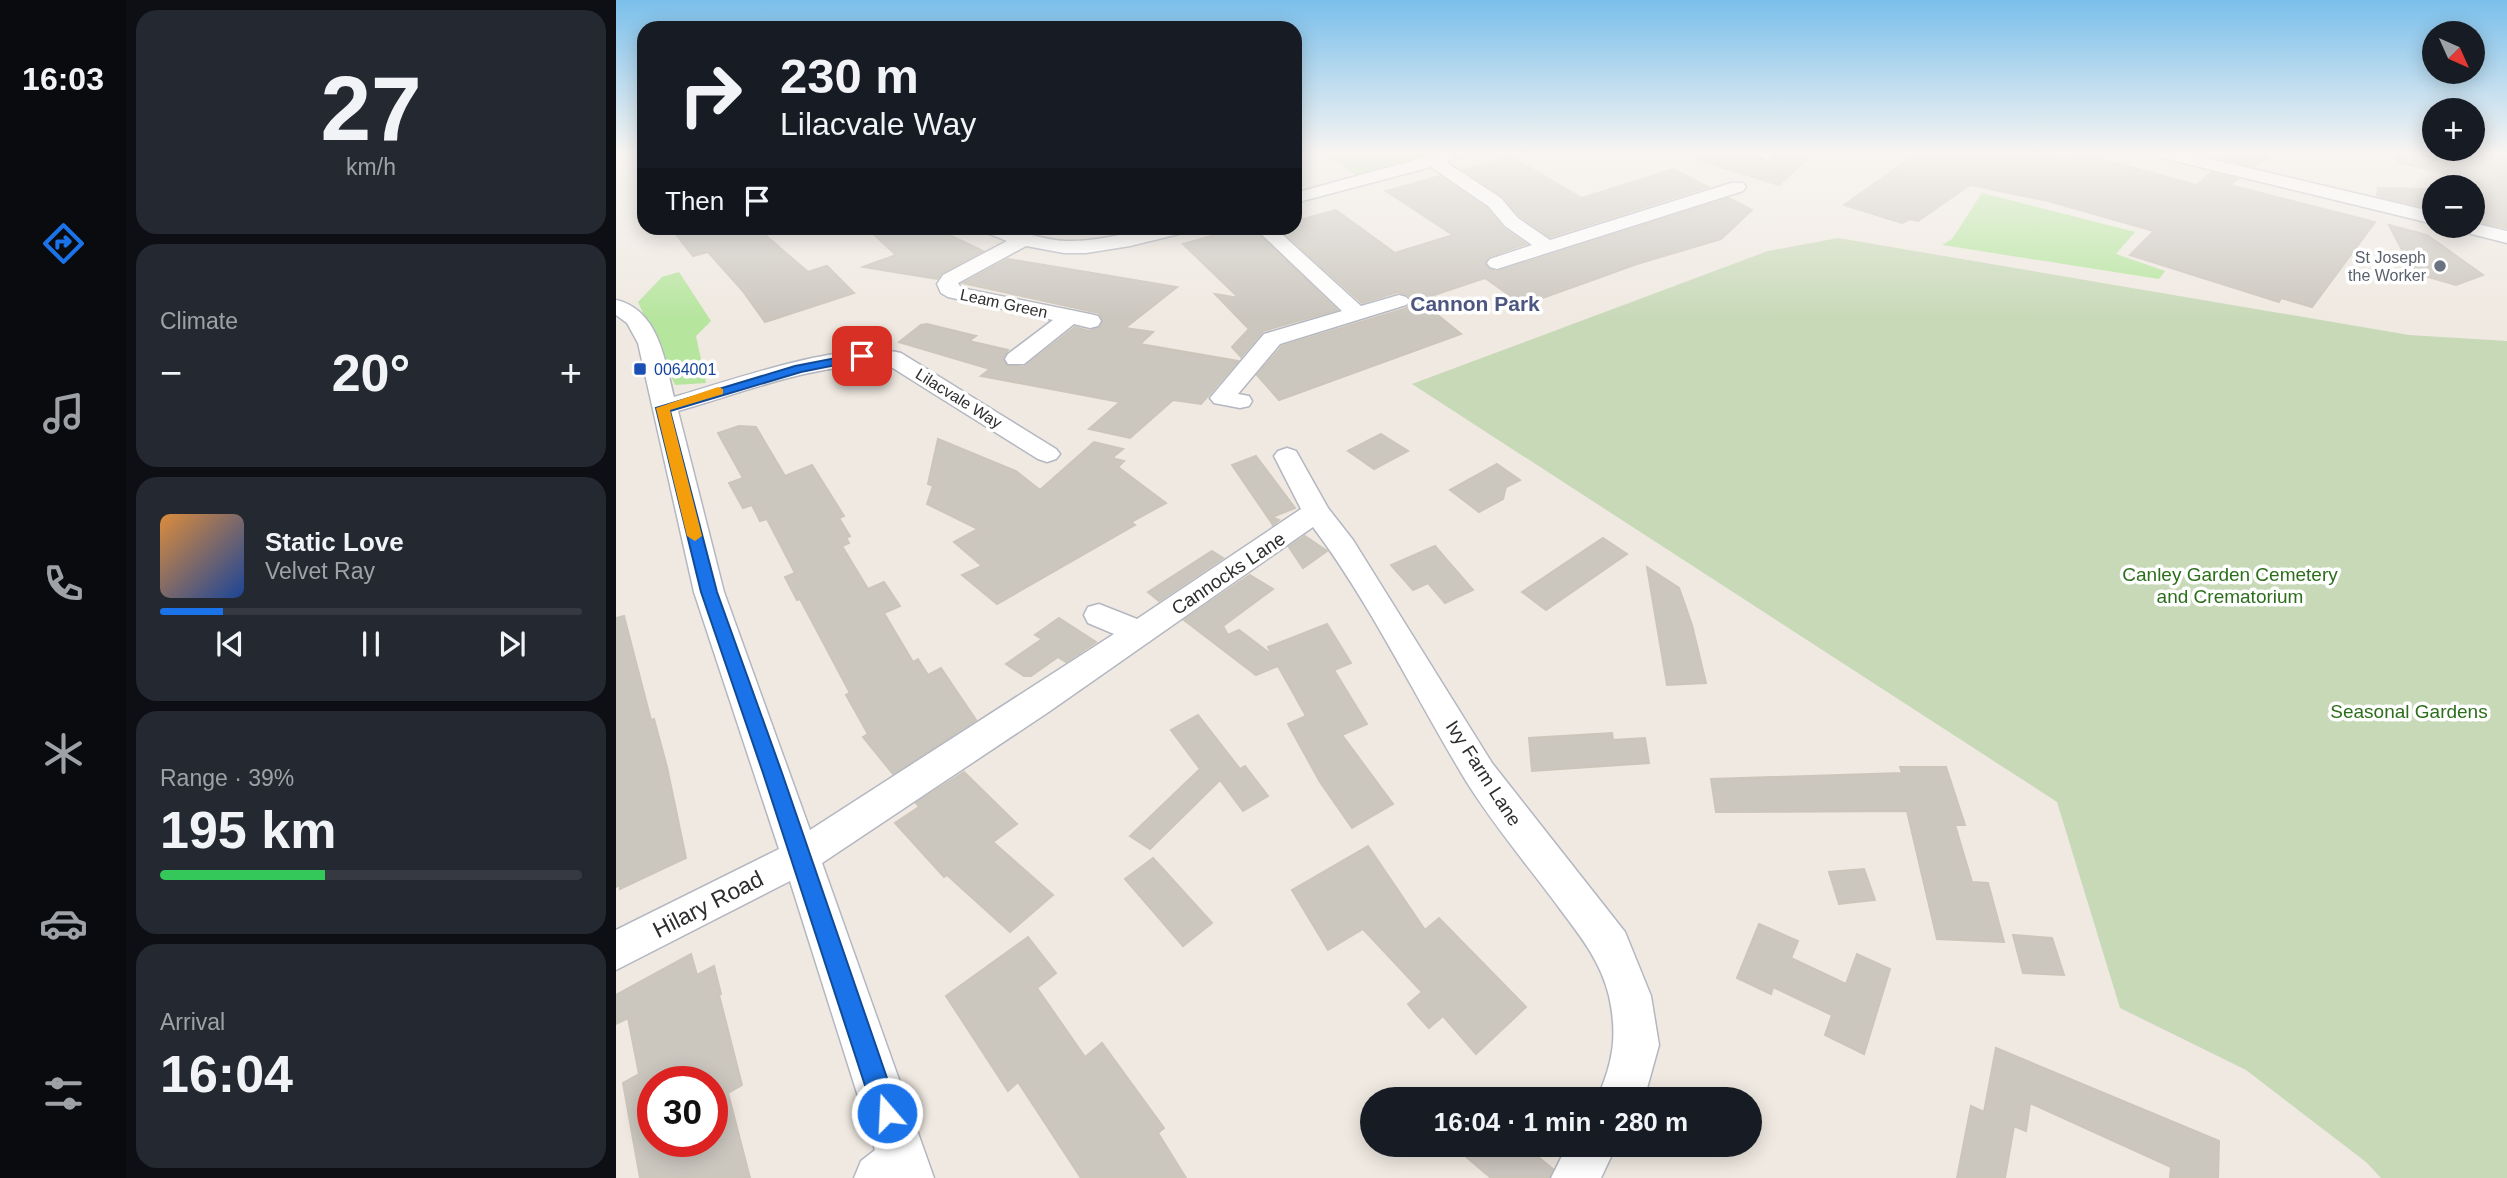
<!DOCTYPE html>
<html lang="en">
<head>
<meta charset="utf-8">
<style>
  :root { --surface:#171b24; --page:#242831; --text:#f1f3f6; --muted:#9ea1a6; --line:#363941; --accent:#1a73e8 }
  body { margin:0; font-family:Helvetica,sans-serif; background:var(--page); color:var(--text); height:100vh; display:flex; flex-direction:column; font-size:26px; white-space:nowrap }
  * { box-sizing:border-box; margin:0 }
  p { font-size:23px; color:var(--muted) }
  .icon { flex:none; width:38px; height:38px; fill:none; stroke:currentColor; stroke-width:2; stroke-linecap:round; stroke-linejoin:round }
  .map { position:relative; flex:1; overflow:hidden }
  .drawer { display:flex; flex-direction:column; gap:10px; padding:10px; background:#0d0f14; width:490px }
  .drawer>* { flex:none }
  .guide { position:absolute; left:21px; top:21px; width:665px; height:214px; border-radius:21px; box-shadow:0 4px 18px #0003; background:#171b24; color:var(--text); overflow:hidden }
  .needle { width:46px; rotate:135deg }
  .fabs { position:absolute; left:1806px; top:21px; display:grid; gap:14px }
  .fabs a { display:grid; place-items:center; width:63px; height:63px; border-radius:50%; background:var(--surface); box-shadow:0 4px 18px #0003; font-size:35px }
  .speed { position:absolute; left:21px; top:1066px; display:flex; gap:14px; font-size:35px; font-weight:700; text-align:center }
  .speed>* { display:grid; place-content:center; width:91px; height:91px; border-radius:50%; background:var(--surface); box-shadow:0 4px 18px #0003; line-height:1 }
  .speed .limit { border:10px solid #d22; background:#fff; color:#111 }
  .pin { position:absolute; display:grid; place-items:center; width:60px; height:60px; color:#fff; margin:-30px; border-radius:14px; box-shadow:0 4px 10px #0006 }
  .me { position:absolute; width:77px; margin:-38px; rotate:341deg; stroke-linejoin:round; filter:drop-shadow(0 0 5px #0008) }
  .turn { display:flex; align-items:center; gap:24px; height:147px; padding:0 28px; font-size:32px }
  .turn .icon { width:91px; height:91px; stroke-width:2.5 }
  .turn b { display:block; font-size:49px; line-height:60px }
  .then { display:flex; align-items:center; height:66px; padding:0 28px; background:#0003; gap:14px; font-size:26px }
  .big { font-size:52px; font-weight:600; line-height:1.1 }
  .drawer .tile { flex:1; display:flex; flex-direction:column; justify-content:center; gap:10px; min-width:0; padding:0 24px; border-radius:21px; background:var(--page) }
  .drawer .dial { align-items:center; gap:0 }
  .dial b { font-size:91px; line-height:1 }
  .song { display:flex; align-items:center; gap:21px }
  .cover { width:84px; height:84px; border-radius:10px; background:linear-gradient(135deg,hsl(30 70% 55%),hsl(220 70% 35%)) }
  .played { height:7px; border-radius:4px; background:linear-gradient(90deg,var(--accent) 15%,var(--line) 15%) }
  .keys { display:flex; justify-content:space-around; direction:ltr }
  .heat { display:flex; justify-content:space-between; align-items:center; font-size:38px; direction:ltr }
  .charge { height:10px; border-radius:5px; background:linear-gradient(90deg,#34c759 39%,var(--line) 0) }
  .trip { position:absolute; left:744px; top:1087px; width:402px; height:70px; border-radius:35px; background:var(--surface); box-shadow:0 4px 18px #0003; font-weight:600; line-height:70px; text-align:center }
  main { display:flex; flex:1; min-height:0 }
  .tabs { display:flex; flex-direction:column; width:126px; justify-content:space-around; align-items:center; background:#090b0e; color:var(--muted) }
  .tabs .icon { width:49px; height:49px }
  .tabs .on { color:var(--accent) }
  .tabs b { font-size:32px; color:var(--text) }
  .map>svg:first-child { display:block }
  .green { fill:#b6e59e }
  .cemetery { fill:#c8d9b8 }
  .building { fill:#cbc7bf; stroke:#cbc5ba; stroke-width:2; fill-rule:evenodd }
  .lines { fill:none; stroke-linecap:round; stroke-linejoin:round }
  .minor-casing { stroke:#b4b7c1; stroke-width:3 }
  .minor { fill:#fff; fill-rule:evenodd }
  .route { fill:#1a73e8; stroke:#114b97; stroke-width:2 }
  .slow { fill:#f59e0b }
  .worship-dot { fill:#6b7280; stroke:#fff; stroke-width:2.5 }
  .transit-dot { fill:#1a4fb4; stroke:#fff; stroke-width:2.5 }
  .labels { text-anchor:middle; stroke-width:7; stroke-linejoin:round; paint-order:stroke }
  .far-worship-label { font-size:16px; fill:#5b616d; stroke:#fff; text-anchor:end }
  .far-street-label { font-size:16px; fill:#2e2e2e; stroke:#fff }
  .far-transit-label { font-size:16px; fill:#164399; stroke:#fff; text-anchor:start }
  .street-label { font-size:19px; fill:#2e2e2e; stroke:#fff }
  .park-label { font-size:19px; fill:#2c6e1b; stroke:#fff }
  .far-district-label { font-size:21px; font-weight:bold; fill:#4d5680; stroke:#fff }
  .near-street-label { font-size:23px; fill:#2e2e2e; stroke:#fff }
</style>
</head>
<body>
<main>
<nav class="tabs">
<b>16:03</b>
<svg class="icon on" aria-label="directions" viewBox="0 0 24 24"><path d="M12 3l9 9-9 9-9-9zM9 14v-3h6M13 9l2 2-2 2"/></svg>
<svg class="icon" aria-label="music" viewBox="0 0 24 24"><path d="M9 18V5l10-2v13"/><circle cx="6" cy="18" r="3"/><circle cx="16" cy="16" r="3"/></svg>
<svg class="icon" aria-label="phone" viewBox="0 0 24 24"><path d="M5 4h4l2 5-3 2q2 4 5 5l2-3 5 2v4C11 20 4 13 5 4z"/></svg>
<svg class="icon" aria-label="climate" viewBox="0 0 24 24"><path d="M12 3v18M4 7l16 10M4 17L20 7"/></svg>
<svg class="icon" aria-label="car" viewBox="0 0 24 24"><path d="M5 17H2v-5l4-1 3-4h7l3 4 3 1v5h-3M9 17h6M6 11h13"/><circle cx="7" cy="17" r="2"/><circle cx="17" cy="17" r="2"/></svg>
<svg class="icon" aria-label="filters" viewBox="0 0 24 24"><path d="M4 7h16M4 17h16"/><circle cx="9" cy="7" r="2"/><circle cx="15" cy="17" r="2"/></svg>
</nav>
<section class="drawer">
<div class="tile dial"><b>27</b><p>km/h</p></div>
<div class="tile"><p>Climate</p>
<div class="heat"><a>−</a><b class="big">20°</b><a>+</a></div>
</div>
<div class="tile">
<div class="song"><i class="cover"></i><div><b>Static Love</b><p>Velvet Ray</p></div></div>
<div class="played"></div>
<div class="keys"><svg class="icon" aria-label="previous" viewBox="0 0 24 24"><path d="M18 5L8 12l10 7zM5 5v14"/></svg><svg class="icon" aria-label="pause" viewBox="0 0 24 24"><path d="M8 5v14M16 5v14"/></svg><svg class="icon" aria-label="next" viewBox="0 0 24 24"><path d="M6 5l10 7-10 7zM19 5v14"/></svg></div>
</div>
<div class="tile"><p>Range · 39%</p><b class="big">195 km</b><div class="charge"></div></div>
<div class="tile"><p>Arrival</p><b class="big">16:04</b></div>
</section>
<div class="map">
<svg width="1891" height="1178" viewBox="0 0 1891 1178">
  <rect width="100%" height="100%" fill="#efe9e1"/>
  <!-- green -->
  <g class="green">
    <polygon points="708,153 820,153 741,176"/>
    <polygon points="1366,193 1519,232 1500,254 1549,271 1543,279 1326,245 1336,239"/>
    <polygon points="63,272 95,321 80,336 90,383 59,385 22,302 46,277"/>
  </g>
  <!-- cemetery -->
  <polygon class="cemetery" points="1222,238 1793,335 1891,341 1891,1178 1765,1178 1750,1162 1630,1070 1504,1008 1441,802 796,384 1152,251"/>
  <!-- building -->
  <g class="building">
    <polygon points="1081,153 1137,153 1150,162 1160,157 1161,153 1197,153 1163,185 1080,159"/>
    <polygon points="1302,153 1416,153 1451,162 1462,153 1581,185 1595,172 1622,179 1614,185 1759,222 1696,307 1665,298 1663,302 1514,255 1538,231 1432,201 1354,185 1302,221 1294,219 1286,223 1228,205"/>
    <polygon points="1617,153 1656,153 1638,167 1610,160"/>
    <polygon points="1782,153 1891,153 1891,228 1857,221 1857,187 1848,187 1849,179 1781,162"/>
    <polygon points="895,157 966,198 1058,169 1092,187 934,237 904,216 886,196 847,170"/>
    <polygon points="824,176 870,208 887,228 910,244 872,257 869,265 880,272 1113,198 1136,210 1105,239 1021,264 907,305 869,278 803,300 845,334 663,400 641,375 666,346 791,308 797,301 792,295 782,292 746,303 662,228 679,228 679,221 720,210 779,253 837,235 770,191"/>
    <polygon points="1762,188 1818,189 1818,209 1761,196"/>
    <polygon points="1773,225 1811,235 1867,275 1840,285 1798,273"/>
    <polygon points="55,228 141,228 192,272 211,266 238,293 149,322 126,290 92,252 77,256"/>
    <polygon points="251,228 319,228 367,251 326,273 321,279 247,267 280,255"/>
    <polygon points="624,228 637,228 721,310 647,331 625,357 616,347 633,329 599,294 623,298 567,244"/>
    <polygon points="392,259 561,287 509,328 537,332 524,344 622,361 585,404 557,400 514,438 473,429 504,402 365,376 374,369 283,342 305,325 311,324 360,336 353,341 392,350 387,358 390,365 408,367 459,327 473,331 484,327 487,320 483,313 347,283"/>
    <polygon points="123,426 140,427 169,476 196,465 228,516 223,518 234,536 230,538 233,543 226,546 252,589 268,582 284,606 268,613 297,662 302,659 312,675 325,668 360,720 277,774 247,737 252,734 230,695 234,693 184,599 181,600 169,577 179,573 151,519 144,521 136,505 127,508 113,483 127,478 102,433"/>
    <polygon points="765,434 792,451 758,469 732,451"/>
    <polygon points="322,439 400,471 424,490 478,442 507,449 496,458 508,461 502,467 550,503 515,522 519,525 381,604 346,575 366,566 338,542 362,529 311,504 317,486 312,484"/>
    <polygon points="640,456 679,508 656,517 663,520 657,525 616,465"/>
    <polygon points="881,464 904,480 890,487 887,499 863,512 834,490"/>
    <polygon points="689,536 711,551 687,568 673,547"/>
    <polygon points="987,538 1011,554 930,610 906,592"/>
    <polygon points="819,546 830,559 857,590 829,603 812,583 797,590 775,565"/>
    <polygon points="596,551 607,558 543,601 532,592"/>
    <polygon points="1031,567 1063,588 1076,625 1090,683 1051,685"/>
    <polygon points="634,575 657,589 607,626 612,635 623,630 656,655 652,647 711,624 735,663 718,670 751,724 726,735 777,804 736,828 704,782 672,724 690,716 662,666 640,675 568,620"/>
    <polygon points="8,616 35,720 38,719 51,767 70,858 4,889 4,885 0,887 0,618"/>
    <polygon points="443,618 480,642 450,662 442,657 415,676 408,676 390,664 426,639 419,635"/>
    <polygon points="582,715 624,769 629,766 652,796 627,811 604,780 534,849 514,836 584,769 555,730"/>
    <polygon points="996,733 997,740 1029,738 1033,763 916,771 913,738"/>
    <polygon points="1284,767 1330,767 1349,825 1339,825 1356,882 1372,883 1388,942 1321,939 1291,811 1100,812 1095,779 1286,773"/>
    <polygon points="348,772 401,824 377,842 437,895 394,932 331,875 328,877 279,823 303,807 300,803"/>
    <polygon points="752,846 809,930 823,918 910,1007 860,1054 827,1016 813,1028 801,1015 792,1004 806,992 747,929 712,950 676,890"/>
    <polygon points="537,858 596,923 567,946 509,879"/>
    <polygon points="1248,869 1259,900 1223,904 1213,872"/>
    <polygon points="1143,924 1182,941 1175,958 1230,984 1241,954 1274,969 1248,1054 1209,1035 1216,1015 1157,987 1155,994 1121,978"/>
    <polygon points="1397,935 1436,938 1448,975 1407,973"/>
    <polygon points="412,937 440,973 421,988 469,1057 486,1043 548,1128 542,1133 570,1178 465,1178 402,1082 392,1091 330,996"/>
    <path d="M75,954L81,975L98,966L105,994L103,995L126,1085L112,1093L134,1178H24L7,1083L23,1074L12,1018L0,1024V995ZM37,1082H96V1141H37Z"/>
    <polygon points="1380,1048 1603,1141 1602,1178 1554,1178 1555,1167 1414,1103 1410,1131 1398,1126 1389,1178 1341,1178 1355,1106 1368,1112"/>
    <polygon points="835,1144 906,1144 937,1169 933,1178 875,1178"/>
  </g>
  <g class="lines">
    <defs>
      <g id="minor">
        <polygon points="824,153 849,153 830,162 885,198 902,218 934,240 1115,183 1127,183 1130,187 1127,191 881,269 874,267 871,263 874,259 916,245 889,226 872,206 815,167 679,203 679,193"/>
        <polygon points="1139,153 1158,153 1159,155 1151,160"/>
        <polygon points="1541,153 1570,153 1818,212 1818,224 1543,157"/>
        <polygon points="1857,223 1891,231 1891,243 1840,230 1838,226 1857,226"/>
        <path d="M367,228C396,225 421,240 451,241C493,242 532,224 573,228L571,232L514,246L470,253H448L410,246L342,283L345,288L474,314L482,316L485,321L482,326L474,328L458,324L408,364H392L389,359L392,354L437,320L332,297L325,293L321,284L327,275L391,241L369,232Z"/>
        <polygon points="639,228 659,228 745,306 783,295 790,297 794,301 790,305 664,344 622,394 633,396 636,401 633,406 624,408 598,403 594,398 648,334 726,311"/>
        <path d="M0,300C43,310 49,361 58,397C115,381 229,339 285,353L440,449L444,454L440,459L431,462L422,459L272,365C201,362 129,392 62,411L108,592L194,830L498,634L472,623L468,615L472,607L483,604L521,619L685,509L658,456L662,451L671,448L680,451L712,508L737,540L876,763L1009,932L1035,996L1043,1045L1028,1099H981C997,1062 1002,1036 993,996C985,962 965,937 944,909C913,867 878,826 850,781C799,697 756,606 697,527L434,711L206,863L318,1178H238L245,1161L259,1150L174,881L0,970V930L163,849L78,592L22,343L11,323L0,315Z"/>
        <polygon points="952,1144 1001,1144 985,1178 935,1178"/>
      </g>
    </defs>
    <!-- minor casing -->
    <use href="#minor" class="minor-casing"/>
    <!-- minor -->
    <use href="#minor" class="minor"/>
  </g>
  <!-- sky -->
  <linearGradient id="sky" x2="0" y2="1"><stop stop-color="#7abfeb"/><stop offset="0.48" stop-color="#f8f5f2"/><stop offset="1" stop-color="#f8f5f2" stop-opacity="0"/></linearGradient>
  <rect width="1891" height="318" fill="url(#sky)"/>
  <!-- route -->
  <polygon class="route" points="246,353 250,354 250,359 185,372 54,411 101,592 166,773 283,1113 279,1122 271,1126 262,1122 258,1113 147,773 85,592 40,408 179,366"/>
  <!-- slow -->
  <polygon class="slow" points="102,387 107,389 107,394 54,410 86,536 79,541 71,536 40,408"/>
  <!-- markers -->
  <circle class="worship-dot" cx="1824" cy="266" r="7"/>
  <rect class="transit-dot" x="17" y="362" width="14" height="14" rx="3.5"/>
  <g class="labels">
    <!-- far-worship labels -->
    <g class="far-worship-label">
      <text x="1810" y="263">St Joseph<tspan x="1810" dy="18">the Worker</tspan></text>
    </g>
    <!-- far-street labels -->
    <g class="far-street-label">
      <text transform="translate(388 303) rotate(12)" y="6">Leam Green</text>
      <text transform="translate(343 398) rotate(32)" y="6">Lilacvale Way</text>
    </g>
    <!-- far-transit labels -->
    <g class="far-transit-label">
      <text x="38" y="375">0064001</text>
    </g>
    <!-- street labels -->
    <g class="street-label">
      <text transform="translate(612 573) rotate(-34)" y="7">Cannocks Lane</text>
      <text transform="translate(868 773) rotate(57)" y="7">Ivy Farm Lane</text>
    </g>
    <!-- park labels -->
    <g class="park-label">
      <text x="1614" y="581">Canley Garden Cemetery<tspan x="1614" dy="22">and Crematorium</tspan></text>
      <text x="1793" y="718">Seasonal Gardens</text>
    </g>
    <!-- far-district labels -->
    <g class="far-district-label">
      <text x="859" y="311">Cannon Park</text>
    </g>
    <!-- near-street labels -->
    <g class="near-street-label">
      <text transform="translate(92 904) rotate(-27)" y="8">Hilary Road</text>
    </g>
  </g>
</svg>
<div class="fabs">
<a><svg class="needle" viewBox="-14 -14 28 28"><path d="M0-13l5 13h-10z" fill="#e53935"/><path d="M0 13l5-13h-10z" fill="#9ea1a6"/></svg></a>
<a>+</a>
<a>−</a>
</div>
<div class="speed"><div class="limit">30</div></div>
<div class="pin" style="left:246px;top:356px;background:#d93025"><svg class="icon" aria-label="arrive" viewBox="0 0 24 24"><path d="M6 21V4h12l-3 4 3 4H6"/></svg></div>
<svg class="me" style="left:271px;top:1113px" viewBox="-20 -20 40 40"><circle r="17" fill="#1a73e8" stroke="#fff" stroke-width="3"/><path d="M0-11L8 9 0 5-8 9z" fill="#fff"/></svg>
<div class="trip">16:04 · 1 min · 280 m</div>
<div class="guide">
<div class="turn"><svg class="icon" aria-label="right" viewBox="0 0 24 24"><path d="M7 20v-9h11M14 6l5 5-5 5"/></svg><div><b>230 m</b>Lilacvale Way</div></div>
<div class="then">Then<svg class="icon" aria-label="arrive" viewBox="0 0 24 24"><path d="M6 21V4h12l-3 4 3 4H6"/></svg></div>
</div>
</div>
</main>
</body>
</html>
